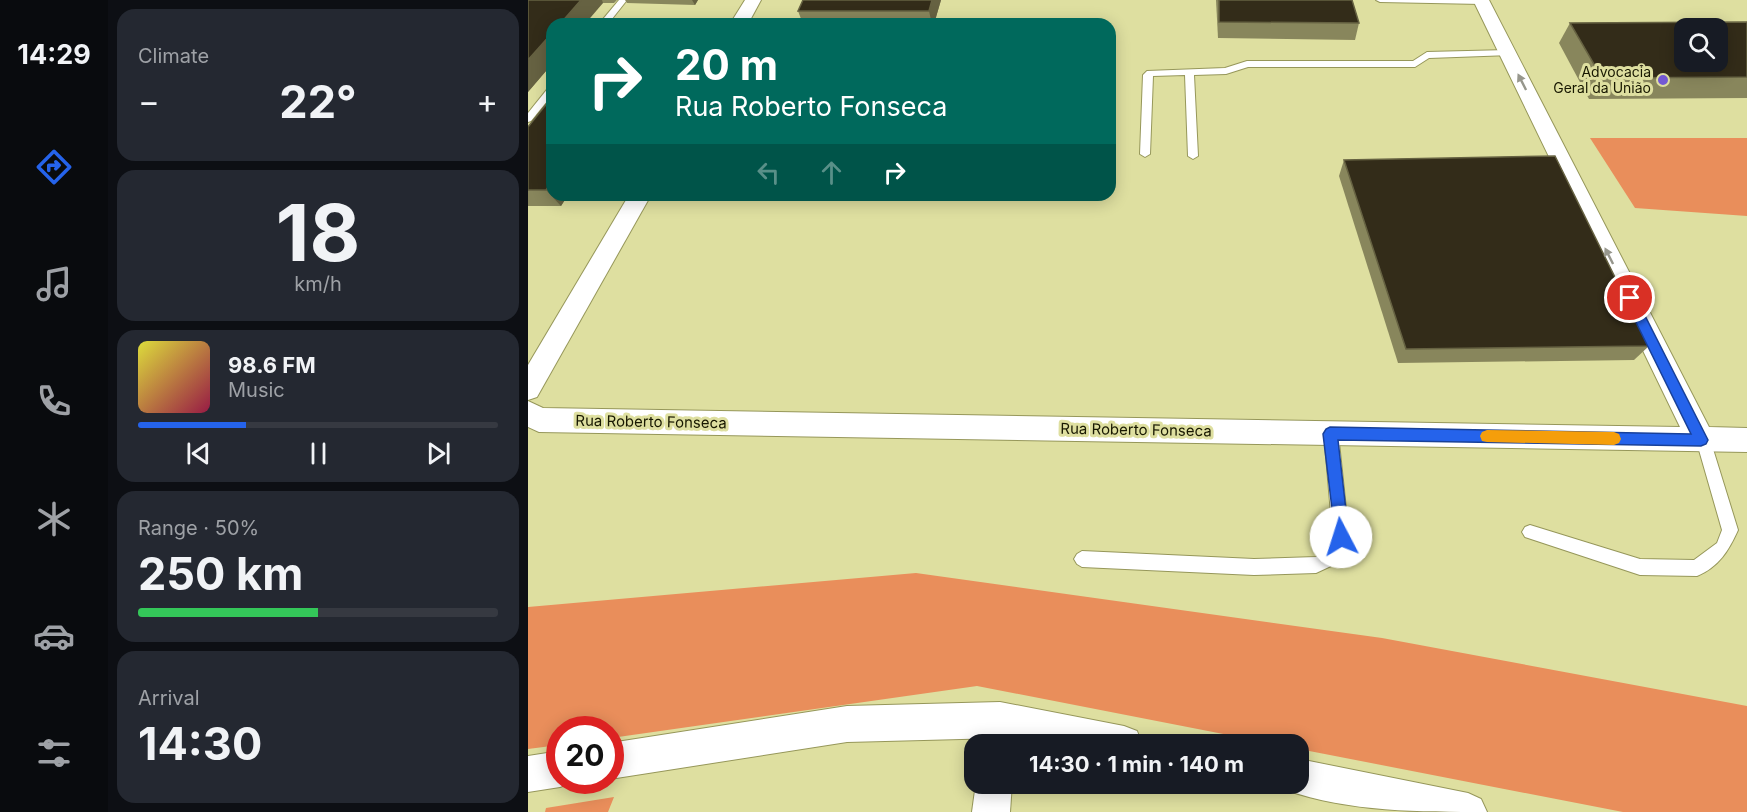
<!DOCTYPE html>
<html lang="en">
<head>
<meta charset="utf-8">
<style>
  :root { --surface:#171b24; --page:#242831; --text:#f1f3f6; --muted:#9ea1a6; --line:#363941; --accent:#2563eb }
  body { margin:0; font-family:Inter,sans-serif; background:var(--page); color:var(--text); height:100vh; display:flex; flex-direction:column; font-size:22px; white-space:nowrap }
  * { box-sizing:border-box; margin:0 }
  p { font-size:20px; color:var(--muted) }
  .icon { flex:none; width:33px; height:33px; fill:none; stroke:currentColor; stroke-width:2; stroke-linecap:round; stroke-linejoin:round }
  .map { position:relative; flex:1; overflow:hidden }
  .details { display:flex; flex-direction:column; gap:9px; padding:9px; background:#0d0f14; width:420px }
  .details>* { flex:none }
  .top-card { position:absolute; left:18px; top:18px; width:570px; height:183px; border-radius:18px; box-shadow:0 3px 15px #0003; background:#00695c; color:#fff; overflow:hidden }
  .controls { position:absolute; left:1146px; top:18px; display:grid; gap:12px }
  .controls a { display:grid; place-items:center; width:54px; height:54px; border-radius:12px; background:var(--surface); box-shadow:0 3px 15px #0003; font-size:30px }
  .speed { position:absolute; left:18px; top:716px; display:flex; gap:12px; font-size:30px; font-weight:700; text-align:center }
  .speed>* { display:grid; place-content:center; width:78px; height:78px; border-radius:50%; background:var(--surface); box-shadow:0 3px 15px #0003; line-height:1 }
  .speed .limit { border:9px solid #d22; background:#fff; color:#111 }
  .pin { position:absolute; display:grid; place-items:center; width:51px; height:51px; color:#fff; margin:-26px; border:3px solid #fff; border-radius:50%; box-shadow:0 2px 6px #0007 }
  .me { position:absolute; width:66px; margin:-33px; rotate:355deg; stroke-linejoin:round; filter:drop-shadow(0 0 4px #0008) }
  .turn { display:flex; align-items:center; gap:21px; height:126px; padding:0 30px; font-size:27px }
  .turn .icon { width:78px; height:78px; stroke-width:2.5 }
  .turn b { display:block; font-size:42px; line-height:51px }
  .lanes { display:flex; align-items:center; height:57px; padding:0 30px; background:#0003; justify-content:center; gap:30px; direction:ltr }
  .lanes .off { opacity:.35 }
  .big { font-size:45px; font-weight:700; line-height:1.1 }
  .details .card { flex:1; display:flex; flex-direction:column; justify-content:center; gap:9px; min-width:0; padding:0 21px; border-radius:18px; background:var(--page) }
  .details .dial { align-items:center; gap:0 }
  .dial b { font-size:78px; line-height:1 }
  .song { display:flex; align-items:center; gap:18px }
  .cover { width:72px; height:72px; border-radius:9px; background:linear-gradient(135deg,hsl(60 70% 55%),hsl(340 70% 35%)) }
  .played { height:6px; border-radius:3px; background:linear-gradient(90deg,var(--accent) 30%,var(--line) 30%) }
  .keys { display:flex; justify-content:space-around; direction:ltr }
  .heat { display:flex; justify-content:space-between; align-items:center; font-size:33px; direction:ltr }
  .charge { height:9px; border-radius:4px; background:linear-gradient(90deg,#34c759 50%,var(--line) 0) }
  .trip { position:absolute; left:436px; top:734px; width:345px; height:60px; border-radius:18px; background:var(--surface); box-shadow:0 3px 15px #0003; font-weight:700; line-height:60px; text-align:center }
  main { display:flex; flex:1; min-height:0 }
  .tab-bar { display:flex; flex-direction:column; width:108px; justify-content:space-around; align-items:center; background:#090b0e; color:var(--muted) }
  .tab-bar .icon { width:42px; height:42px }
  .tab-bar .selected { color:var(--accent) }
  .tab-bar b { font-size:27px; color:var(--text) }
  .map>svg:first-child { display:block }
  .green { fill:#e98e5b }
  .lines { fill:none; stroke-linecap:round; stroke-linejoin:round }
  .lane-casing { stroke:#96975a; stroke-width:2 }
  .street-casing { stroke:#96975a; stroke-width:2 }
  .lane { fill:#fff; fill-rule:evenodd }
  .street { fill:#fff; fill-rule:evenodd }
  .wall { fill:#88865c }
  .shaded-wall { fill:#666242 }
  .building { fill:#332c19; stroke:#666242; stroke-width:1.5; fill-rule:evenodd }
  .oneway { fill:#97978d }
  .route { fill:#2563eb; stroke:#184099; stroke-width:1.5 }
  .slow { fill:#f59e0b }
  .poi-dot { fill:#7459d3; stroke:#dedfa0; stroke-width:2 }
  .labels { text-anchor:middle; stroke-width:6; stroke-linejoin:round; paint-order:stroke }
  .far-poi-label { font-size:14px; fill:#181801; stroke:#dedfa0; text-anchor:end }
  .street-label { font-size:15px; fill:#181801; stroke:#dedfa0 }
</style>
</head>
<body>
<main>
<nav class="tab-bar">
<b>14:29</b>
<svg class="icon selected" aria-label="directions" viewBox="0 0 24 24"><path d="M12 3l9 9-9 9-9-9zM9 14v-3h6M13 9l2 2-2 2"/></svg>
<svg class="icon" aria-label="music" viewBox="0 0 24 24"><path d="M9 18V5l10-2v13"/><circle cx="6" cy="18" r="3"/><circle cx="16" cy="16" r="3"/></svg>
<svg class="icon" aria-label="phone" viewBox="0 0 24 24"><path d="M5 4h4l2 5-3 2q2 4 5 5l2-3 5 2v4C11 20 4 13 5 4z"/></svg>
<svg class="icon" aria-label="climate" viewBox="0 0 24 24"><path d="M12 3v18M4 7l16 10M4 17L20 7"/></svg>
<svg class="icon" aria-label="car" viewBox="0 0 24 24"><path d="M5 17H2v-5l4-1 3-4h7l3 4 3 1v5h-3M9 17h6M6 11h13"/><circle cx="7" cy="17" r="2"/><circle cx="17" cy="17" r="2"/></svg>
<svg class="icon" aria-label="filters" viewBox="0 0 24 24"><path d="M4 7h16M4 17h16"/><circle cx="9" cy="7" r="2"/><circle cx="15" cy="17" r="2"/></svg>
</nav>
<section class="details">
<div class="card"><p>Climate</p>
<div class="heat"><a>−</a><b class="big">22°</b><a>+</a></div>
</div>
<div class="card dial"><b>18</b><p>km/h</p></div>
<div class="card">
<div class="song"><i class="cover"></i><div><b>98.6 FM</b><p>Music</p></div></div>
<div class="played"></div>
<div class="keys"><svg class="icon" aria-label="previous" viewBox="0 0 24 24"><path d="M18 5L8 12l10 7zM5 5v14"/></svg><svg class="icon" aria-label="pause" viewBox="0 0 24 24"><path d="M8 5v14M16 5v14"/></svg><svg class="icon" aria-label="next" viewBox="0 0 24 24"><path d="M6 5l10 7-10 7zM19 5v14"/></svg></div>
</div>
<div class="card"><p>Range · 50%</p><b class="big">250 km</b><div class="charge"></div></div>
<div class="card"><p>Arrival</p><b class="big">14:30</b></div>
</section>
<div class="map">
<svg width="1219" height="812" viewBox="0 0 1219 812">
  <rect width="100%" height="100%" fill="#dedfa0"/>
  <!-- green -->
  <g class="green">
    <polygon points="1062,138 1219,138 1219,216 1107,208"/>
    <polygon points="388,573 854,638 1219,706 1219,812 1095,812 771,749 771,744 746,744 449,686 83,738 82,729 32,729 31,745 0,749 0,607"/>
    <polygon points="86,797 80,812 17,812 18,808"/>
  </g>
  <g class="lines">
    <defs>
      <g id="lane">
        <polygon points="91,0 99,0 80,24 71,24"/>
        <polygon points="848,0 956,0 958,2 954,4 852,2"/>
        <polygon points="980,50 984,53 983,55 901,58 887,67 720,67 698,74 666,75 670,156 665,159 660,156 657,75 625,76 622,154 617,157 612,154 615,75 619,71 697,68 719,61 885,61 899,52"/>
        <polygon points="24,86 24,95 3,121 0,122 0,113 21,87"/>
        <polygon points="803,427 808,429 810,433 821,537 812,558 803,566 788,573 726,575 554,567 549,564 546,559 549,554 554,551 726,559 788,557 801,548 805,537 796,433 798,429"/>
        <path d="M1173,434L1178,436L1185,449L1210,530C1201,550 1191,567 1169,576L1112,575L997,537L994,532L997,527L1002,525L1112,559L1166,560L1189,543L1194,530L1171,450L1166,440L1168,436Z"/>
      </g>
      <g id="street">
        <polygon points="217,0 233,0 220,24 202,24"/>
        <polygon points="945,0 961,0 1181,427 1219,428 1219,452 11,432 0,427 0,401 15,408 1152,427"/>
        <polygon points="101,195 123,195 9,397 0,400 0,365"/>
        <polygon points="472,702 596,726 609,731 614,744 505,744 472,738 319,742 82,779 82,743 319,706"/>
        <polygon points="32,751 32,780 46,780 45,782 32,787 0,792 0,756"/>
        <path d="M771,759L940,793L953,799L959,812C892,812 821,812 758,790L755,783H771Z"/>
        <polygon points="448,783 484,783 482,812 444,812"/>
      </g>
    </defs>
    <!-- lane casing -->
    <use href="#lane" class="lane-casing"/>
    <!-- street casing -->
    <use href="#street" class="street-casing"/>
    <!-- lane -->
    <use href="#lane" class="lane"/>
    <!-- street -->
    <use href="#street" class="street"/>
  </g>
  <!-- wall -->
  <g class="wall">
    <polygon points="0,0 89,0 86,3 75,3 24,24 24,64 0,92"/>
    <polygon points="97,0 170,0 167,5 99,3"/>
    <polygon points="275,0 413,0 406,24 516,24 275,24 270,11"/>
    <polygon points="688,0 824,0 831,23 827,40 690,38"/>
    <polygon points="1219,22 1219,98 1061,99 1031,43 1042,23"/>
    <polygon points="0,127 24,195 40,195 33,206 0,206"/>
    <polygon points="816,160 1121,346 1106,360 870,363 811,176"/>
  </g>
  <!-- shaded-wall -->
  <g class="shaded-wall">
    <polygon points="53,0 74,0 75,3 57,24 32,24"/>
    <polygon points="164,0 170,0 167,5"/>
    <polygon points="404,0 413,0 406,24 404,24 401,11"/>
    <polygon points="24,33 24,64 0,92 0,60"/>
    <polygon points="24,181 24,195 40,195 33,206 18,190"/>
  </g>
  <!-- building -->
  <g class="building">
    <polygon points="0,0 53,0 32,24 24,24 24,33 0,60"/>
    <polygon points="275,0 404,0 401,11 270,11"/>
    <polygon points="691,0 824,0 831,23 691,22"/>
    <path d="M1219,22V77L1074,78L1042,23ZM1156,28H1190V62H1156Z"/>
    <polygon points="515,23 515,24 382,24"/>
    <polygon points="24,97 24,181 18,190 0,190 0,127"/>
    <polygon points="1027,156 1121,346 878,349 816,160"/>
  </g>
  <!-- one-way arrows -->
  <defs><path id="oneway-solid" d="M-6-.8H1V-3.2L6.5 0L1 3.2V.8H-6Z" transform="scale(1.5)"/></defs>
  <g class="oneway">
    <use href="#oneway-solid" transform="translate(994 82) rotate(-117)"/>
    <use href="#oneway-solid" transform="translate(1081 256) rotate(-117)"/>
  </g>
  <!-- route -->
  <polygon class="route" points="1102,293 1108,298 1178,436 1180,440 1178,444 1173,446 810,440 821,537 818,542 813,544 808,542 795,434 798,429 802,427 1163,434 1096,298"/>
  <!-- slow -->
  <polygon class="slow" points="959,430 1086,432 1091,434 1093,439 1091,443 1086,445 959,442 954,441 952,436 954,432"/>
  <!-- markers -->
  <circle class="poi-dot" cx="1135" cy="80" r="6"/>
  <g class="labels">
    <!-- far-poi labels -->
    <g class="far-poi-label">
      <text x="1123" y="77">Advocacia<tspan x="1123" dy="16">Geral da União</tspan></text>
    </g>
    <!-- street labels -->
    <g class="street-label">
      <text transform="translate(123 422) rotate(1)" y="5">Rua Roberto Fonseca</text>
      <text transform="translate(608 430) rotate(1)" y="5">Rua Roberto Fonseca</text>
    </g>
  </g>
</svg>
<div class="controls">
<a><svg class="icon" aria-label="search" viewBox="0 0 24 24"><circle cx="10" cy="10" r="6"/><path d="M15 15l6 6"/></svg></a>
</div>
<div class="speed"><div class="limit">20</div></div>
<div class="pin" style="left:1102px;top:298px;background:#d93025"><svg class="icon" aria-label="arrive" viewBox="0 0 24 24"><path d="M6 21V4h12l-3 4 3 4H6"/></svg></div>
<svg class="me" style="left:813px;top:537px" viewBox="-20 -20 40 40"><circle r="19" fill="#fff"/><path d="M0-13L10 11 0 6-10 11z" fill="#2563eb"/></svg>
<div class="trip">14:30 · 1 min · 140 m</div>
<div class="top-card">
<div class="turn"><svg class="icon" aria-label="right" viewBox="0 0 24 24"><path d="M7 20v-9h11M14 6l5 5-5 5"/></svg><div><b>20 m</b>Rua Roberto Fonseca</div></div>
<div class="lanes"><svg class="icon off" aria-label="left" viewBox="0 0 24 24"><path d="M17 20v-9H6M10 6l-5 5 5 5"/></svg><svg class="icon off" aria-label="ahead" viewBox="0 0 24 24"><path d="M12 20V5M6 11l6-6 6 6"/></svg><svg class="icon" aria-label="right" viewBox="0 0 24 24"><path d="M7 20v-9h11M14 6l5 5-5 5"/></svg></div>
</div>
</div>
</main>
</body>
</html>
